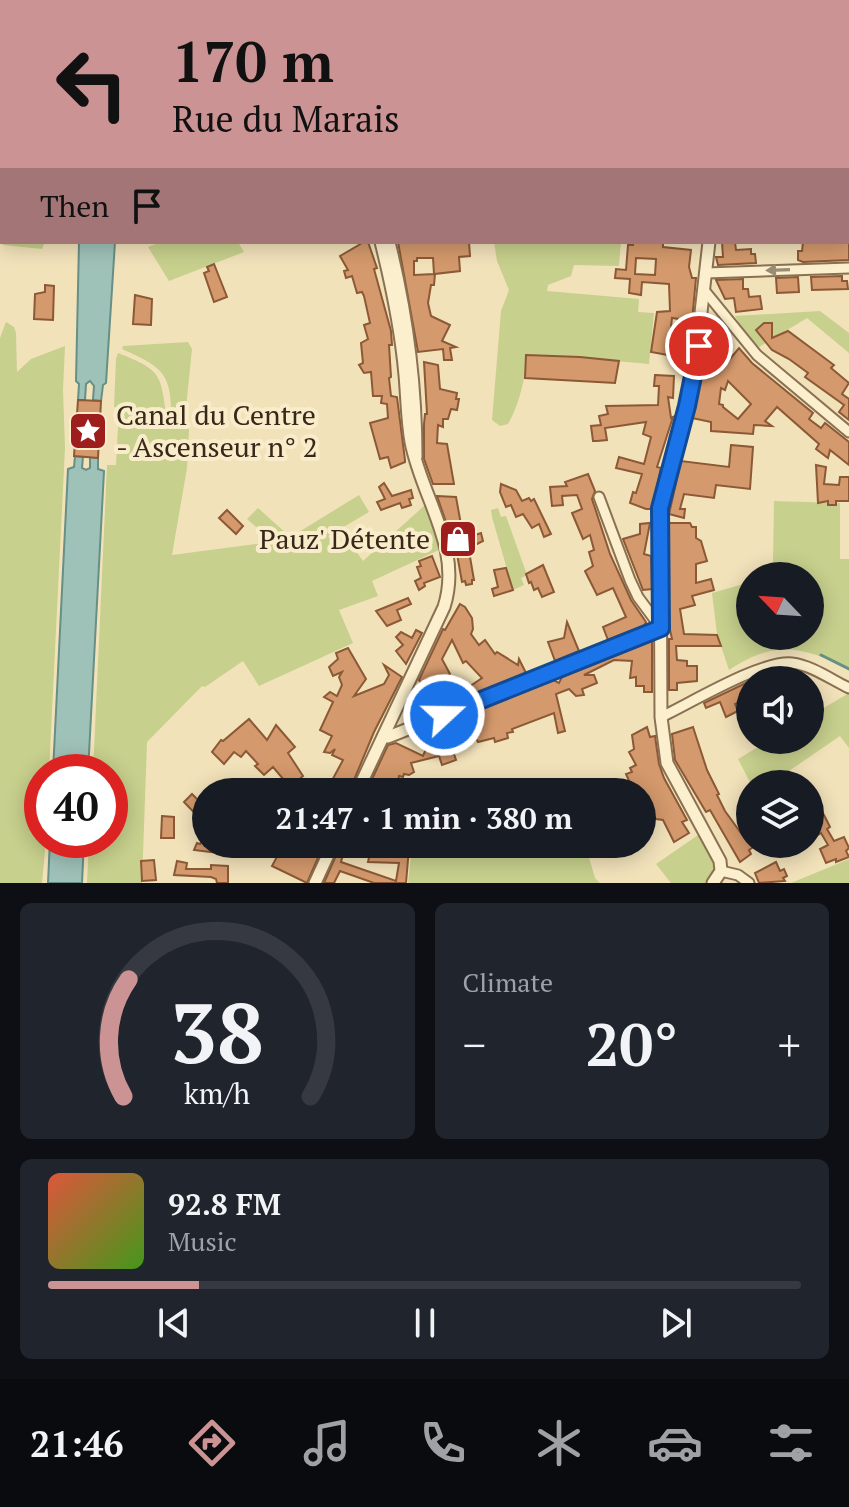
<!DOCTYPE html>
<html lang="en">
<head>
<meta charset="utf-8">
<style>
  :root { --surface:#171b24; --page:#20242c; --text:#f1f3f6; --muted:#9ea1a6; --line:#363941; --accent:#cc9394 }
  body { margin:0; font-family:"PT Serif",serif; background:var(--page); color:var(--text); height:100vh; display:flex; flex-direction:column; font-size:30px; white-space:nowrap }
  * { box-sizing:border-box; margin:0 }
  p { font-size:26px; color:var(--muted) }
  .icon { flex:none; width:44px; height:44px; fill:none; stroke:currentColor; stroke-width:2; stroke-linecap:round; stroke-linejoin:round }
  .map { position:relative; height:883px; overflow:hidden }
  .side { display:flex; flex-direction:column; gap:20px; padding:20px; background:#0d0f14; flex:1 }
  .side>* { flex:none }
  .hud { position:absolute; left:0px; top:0px; width:850px; height:244px; box-shadow:0 4px 20px #0003; background:#cc9394; color:#111; overflow:hidden }
  .needle { width:52px; rotate:295deg }
  .buttons { position:absolute; left:736px; top:562px; display:grid; gap:16px }
  .buttons a { display:grid; place-items:center; width:88px; height:88px; border-radius:50%; background:var(--surface); box-shadow:0 4px 20px #0003; font-size:40px }
  .speed { position:absolute; left:24px; top:754px; display:flex; gap:16px; font-size:40px; font-weight:700; text-align:center }
  .speed>* { display:grid; place-content:center; width:104px; height:104px; border-radius:50%; background:var(--surface); box-shadow:0 4px 20px #0003; line-height:1 }
  .speed .limit { border:12px solid #d22; background:#fff; color:#111 }
  .pin { position:absolute; display:grid; place-items:center; width:68px; height:68px; color:#fff; margin:-34px; border:4px solid #fff; border-radius:50%; box-shadow:0 2px 8px #0007 }
  .me { position:absolute; width:88px; margin:-44px; rotate:69deg; stroke-linejoin:round; filter:drop-shadow(0 0 6px #0008) }
  .turn { display:flex; align-items:center; gap:28px; height:168px; padding:0 40px; font-size:36px }
  .turn .icon { width:104px; height:104px; stroke-width:2.5 }
  .turn b { display:block; font-size:56px; line-height:68px }
  .then { display:flex; align-items:center; height:76px; padding:0 40px; background:#0003; gap:16px; font-size:30px }
  .big { font-size:60px; font-weight:700; line-height:1.1 }
  .side .widget { flex:1; display:flex; flex-direction:column; justify-content:center; gap:12px; min-width:0; padding:0 28px; border-radius:12px; background:var(--page) }
  .side .dial { align-items:center; gap:0 }
  .dial svg { height:208px; overflow:visible; fill:none; stroke:var(--line); stroke-width:7; stroke-linecap:round; text-anchor:middle }
  .dial text { fill:var(--text); stroke:none }
  .song { display:flex; align-items:center; gap:24px }
  .cover { width:96px; height:96px; border-radius:12px; background:linear-gradient(135deg,hsl(10 70% 55%),hsl(100 70% 35%)) }
  .played { height:8px; border-radius:4px; background:linear-gradient(90deg,var(--accent) 20%,var(--line) 20%) }
  .keys { display:flex; justify-content:space-around; direction:ltr }
  .heat { display:flex; justify-content:space-between; align-items:center; font-size:44px; direction:ltr }
  .side .tiles { flex:1; display:grid; gap:20px; grid-template-columns:1fr 1fr }
  .widget:last-child { grid-column:span 2 }
  .trip { position:absolute; left:192px; top:778px; width:464px; height:80px; border-radius:40px; background:var(--surface); box-shadow:0 4px 20px #0003; font-weight:700; line-height:80px; text-align:center }
  .tabs { display:flex; height:128px; justify-content:space-around; align-items:center; background:#090b0e; color:var(--muted) }
  .tabs .icon { width:56px; height:56px }
  .tabs .active { color:var(--accent) }
  .tabs b { font-size:36px; color:var(--text) }
  .map>svg:first-child { display:block }
  .green { fill:#c7d08d }
  .water { fill:#9fc2b8; stroke:#668f86; stroke-width:2 }
  .lines { fill:none; stroke-linecap:round; stroke-linejoin:round }
  .stream { stroke:#668f86; stroke-width:3 }
  .building { fill:#d4996c; stroke:#8b5936; stroke-width:2; fill-rule:evenodd }
  .minor-casing { stroke:#8a7153; stroke-width:13 }
  .tertiary-casing { stroke:#8a7153; stroke-width:15 }
  .primary-casing { stroke:#563e28; stroke-width:18 }
  .minor { stroke:#fcefcd; stroke-width:9 }
  .tertiary { stroke:#fcefcd; stroke-width:11 }
  .primary { stroke:#fada8c; stroke-width:14 }
  .oneway { fill:#9a8c73 }
  .route-casing { stroke:#114b97; stroke-width:20 }
  .route { stroke:#1a73e8; stroke-width:14 }
  .labels { text-anchor:middle; stroke-width:8; stroke-linejoin:round; paint-order:stroke }
  .poi-label { font-size:28px; fill:#372819; stroke:#f9ecca; text-anchor:start }
</style>
</head>
<body>
<div class="map">
<svg width="849" height="883" viewBox="0 0 849 883">
  <rect width="100%" height="100%" fill="#f2e2ba"/>
  <!-- green -->
  <g class="green">
    <polygon points="2,151 2,242 45,242 42,249 3,245 0,239"/>
    <polygon points="161,242 238,242 244,252 169,281 148,247"/>
    <path d="M494,242H621L619,266L574,265L571,276L548,285L547,291L639,299L638,312L654,313L649,364L582,358L528,357C524,380 520,403 508,424L500,426L492,420L501,311L509,290L497,261Z"/>
    <polygon points="820,311 849,333 849,353 807,318 759,347 745,334 735,316"/>
    <polygon points="6,322 14,327 16,333 17,372 31,359 65,346 63,390 65,448 49,772 42,772 42,840 46,840 42,883 0,883 0,338"/>
    <path d="M188,342L192,349L186,408L189,430L187,468L172,555L286,540L359,495L369,512L328,536L338,550L350,543L363,561L425,505L441,549L372,581L378,596L339,610L353,643L259,686L243,661L205,687L202,686L147,742L142,883H87L89,840H110V772H93L107,465H116L119,408L114,407L116,359L118,353C164,371 160,375 167,419L171,416C172,372 160,366 122,349L123,346Z"/>
    <path d="M774,501L840,503V559H849V669C802,646 774,640 729,670L717,634L712,593L747,583L750,580V636H810V576H753L762,565L773,563Z"/>
    <polygon points="258,508 287,534 267,537 247,519"/>
    <polygon points="498,508 501,517 506,516 527,575 521,578 524,585 513,590 492,517 491,510"/>
    <polygon points="849,693 849,748 840,736 770,784 751,784 738,759 770,740 810,740 810,716"/>
    <polygon points="704,831 722,866 713,883 671,883 656,864"/>
    <polygon points="467,844 585,844 595,878 600,883 408,883 411,855"/>
    <polygon points="849,859 849,883 791,883"/>
  </g>
  <!-- water -->
  <g class="water">
    <polygon points="79,242 115,242 106,383 103,385 101,401 93,400 94,386 90,381 86,384 85,400 78,400 79,384 76,381"/>
    <polygon points="75,456 83,457 82,468 86,470 90,468 90,457 98,458 98,469 104,471 88,772 53,772 68,469 74,467"/>
    <polygon points="50,840 84,840 82,883 48,883"/>
  </g>
  <g class="lines">
    <!-- stream -->
    <polyline class="stream" points="821,655 849,669"/>
  </g>
  <!-- building -->
  <g class="building">
    <polygon points="364,242 368,242 377,268 374,269 391,331 392,345 389,345 391,377 389,378 391,396 397,397 405,460 405,462 391,468 388,457 380,459 370,423 388,418 387,404 381,403 382,396 373,396 371,372 364,373 359,365 363,363 361,343 368,339 364,325 370,323 364,296 362,292 357,293 352,276 346,278 344,271 348,270 340,256"/>
    <path d="M398,242H469L470,256L459,257L460,271L435,274L434,285H431L428,303L431,316L450,325L442,341L456,347L450,348L452,360H444L443,349L418,352ZM417,258H433L434,274L414,275V261H417Z"/>
    <path d="M633,242H663V247L691,250L689,267L692,278H696L692,321L672,318L668,355L651,352L657,312L670,311L669,284L642,282L641,295L629,293L630,279L615,278L616,269L626,270L628,245H633ZM636,258L656,259L655,275L635,274Z"/>
    <polygon points="722,242 735,242 736,250 751,249 751,254 755,254 756,263 718,265 716,257 723,257"/>
    <polygon points="803,242 849,242 849,260 803,262 798,260 798,251 802,251"/>
    <polygon points="214,264 227,297 214,302 204,273 209,271 207,267"/>
    <polygon points="842,276 842,281 847,281 848,289 812,290 811,277"/>
    <polygon points="798,277 799,292 777,293 776,278"/>
    <polygon points="743,279 743,289 748,289 749,297 760,296 762,309 736,312 734,298 725,299 716,280"/>
    <polygon points="45,285 54,286 53,320 34,319 35,294 45,292"/>
    <polygon points="135,295 152,299 151,325 133,324"/>
    <path d="M710,323L719,324L729,335L720,371L739,348L752,363L813,413L809,419L821,428L825,423L849,442V465L830,450L828,458L816,449L819,444L777,407L765,421L772,426L754,425L753,434L711,431V422L692,418ZM728,381L751,404L738,419L723,407V405L719,404L721,388L725,390Z"/>
    <polygon points="764,323 772,323 772,338 788,331 834,365 831,368 849,383 842,394 849,399 849,420 839,412 844,405 805,377 808,373 789,359 772,350 756,330"/>
    <polygon points="526,355 580,357 619,361 615,383 525,378"/>
    <polygon points="424,362 438,365 440,389 457,393 456,399 459,399 457,410 451,409 448,419 443,419 443,427 438,425 437,443 447,444 454,484 433,484 424,459 424,424 425,414 427,414"/>
    <polygon points="655,375 674,376 673,398 668,397 671,418 673,417 657,467 661,468 652,509 646,509 630,503 633,492 636,493 642,474 616,468 619,457 644,464 651,437 643,434 646,422 605,428 607,440 597,441 593,441 591,426 601,425 599,416 608,414 606,406 658,405 659,386 654,386"/>
    <polygon points="78,400 101,401 98,458 74,456"/>
    <polygon points="731,445 753,447 750,489 716,485 714,498 684,494 680,509 685,509 684,518 669,514 681,461 729,467"/>
    <polygon points="816,465 826,467 824,484 839,485 840,477 849,477 849,501 836,501 836,505 828,505 828,501 818,503"/>
    <polygon points="588,474 595,491 592,499 610,554 631,600 646,622 644,626 608,640 603,627 626,617 613,588 597,595 585,571 593,566 589,552 594,550 590,535 583,539 572,513 582,509 577,495 562,496 563,505 552,506 550,487 567,486 565,482"/>
    <polygon points="384,483 392,496 411,490 413,498 409,499 411,505 402,508 400,503 381,510 377,502 385,499 379,487"/>
    <polygon points="501,484 516,490 522,501 529,498 531,501 534,499 551,534 544,537 539,524 532,528 523,514 516,517 511,505 506,507 500,492"/>
    <polygon points="437,496 456,497 462,530 469,529 469,537 481,533 483,541 473,546 470,557 474,580 472,580 472,584 466,585 465,581 462,582 457,554"/>
    <polygon points="227,510 243,526 236,534 219,518"/>
    <polygon points="650,523 644,554 651,556 652,589 643,590 623,539 640,534 640,524"/>
    <polygon points="669,523 690,523 692,527 696,527 696,538 701,541 707,561 696,564 696,583 711,579 714,590 692,596 695,605 680,609 684,634 717,635 721,646 676,646 677,660 687,661 687,666 697,666 697,681 677,683 677,690 669,690 669,639 672,639 669,625"/>
    <polygon points="432,556 440,577 424,583 425,586 419,590 415,581 421,578 417,567 421,566 419,561"/>
    <polygon points="543,565 554,592 542,597 538,588 534,590 531,582 529,583 526,574"/>
    <polygon points="506,568 513,590 494,596 492,589 498,587 494,570"/>
    <polygon points="408,598 411,604 397,610 401,620 387,626 376,611"/>
    <path d="M460,604L465,607L472,618L473,629L471,634L479,645L485,640L495,654L497,652L518,665L519,659L526,673L440,707L419,680L443,629L445,630ZM452,640L463,663L466,661L482,678L460,693L458,691L446,702L433,687L450,674L442,659Z"/>
    <polygon points="567,622 579,651 555,661 548,642 564,638"/>
    <polygon points="416,630 422,633 406,664 396,651 403,645 396,637 401,632 412,638"/>
    <polygon points="652,641 652,692 644,692 644,686 636,686 636,677 630,678 632,661 614,660 584,675 594,675 597,683 582,689 584,695 576,696 569,689 556,694 565,731 558,733 554,713 512,729 513,732 507,733 508,738 495,742 494,738 478,742 475,736 452,748 456,760 442,765 439,756 411,763 414,772 409,775 404,774 403,777 399,776 398,782 381,792 366,792 388,745 396,743 423,756 428,744 413,736 553,680 559,683 562,677"/>
    <polygon points="348,648 366,679 354,696 384,684 389,675 384,665 402,677 374,732 349,792 313,792 318,781 329,786 343,760 332,755 335,749 330,753 324,752 332,736 320,730 333,702 324,697 330,692 337,696 342,685 339,677 342,672 333,676 329,667 338,659 336,653"/>
    <polygon points="780,671 800,672 801,679 753,680"/>
    <polygon points="750,681 750,698 735,704 738,711 726,717 720,702 706,708 704,703"/>
    <polygon points="249,719 267,740 276,725 295,747 288,753 303,776 290,787 273,767 264,775 255,766 258,764 246,751 241,757 234,752 224,764 212,752 221,740 223,741"/>
    <polygon points="647,727 650,737 655,736 659,764 664,778 687,820 682,822 689,833 674,842 663,820 656,819 644,802 642,803 642,792 634,792 626,774 632,772 630,768 636,765 629,752 634,749 632,735"/>
    <polygon points="693,727 707,770 719,794 717,795 725,811 746,840 750,838 750,844 758,844 749,850 751,854 740,862 710,810 706,812 675,760 672,734"/>
    <polygon points="192,794 206,808 206,825 184,802"/>
    <polygon points="824,815 830,827 827,829 834,841 844,837 849,848 846,851 849,857 836,862 836,859 826,863 820,849 828,845 821,833 810,839 810,823"/>
    <polygon points="162,816 174,817 174,838 161,838"/>
    <polygon points="206,837 206,844 225,844 218,853 194,850 197,843 200,844"/>
    <polygon points="267,844 324,844 307,883 272,866 279,853"/>
    <path d="M341,844L409,848L406,883H374L340,871L334,883H324ZM344,850L370,853L368,862L399,863L396,881L341,862Z"/>
    <polygon points="154,860 156,880 142,881 141,861"/>
    <polygon points="177,861 187,863 186,869 211,869 211,865 228,866 228,883 217,883 216,879 211,877 174,875"/>
    <polygon points="776,862 780,871 784,869 787,876 783,878 785,881 759,883 755,873"/>
  </g>
  <g class="lines">
    <defs>
      <g id="minor">
        <polyline points="293,0 293,2"/>
        <polyline points="448,0 449,2"/>
        <polyline points="68,2 68,0"/>
        <polyline points="739,2 739,0"/>
        <polyline points="784,2 785,0"/>
        <path d="M390,242C408,314 417,383 417,457"/>
        <polyline points="706,273 849,268"/>
        <polyline points="704,290 757,355 849,432"/>
        <polyline points="599,497 630,580 638,597 661,628"/>
        <path d="M661,717C691,703 761,660 792,663C811,665 832,680 849,688"/>
        <polyline points="721,871 738,875 749,883"/>
      </g>
      <g id="tertiary">
        <polyline points="709,242 695,365 660,508 661,717 667,763 720,861 721,871 713,883"/>
        <polyline points="384,735 388,737 661,628"/>
        <path d="M357,792L444,607C463,548 422,499 411,442C407,420 407,397 405,375C401,330 392,286 381,242"/>
        <polyline points="315,883 333,844"/>
      </g>
      <g id="primary">
        <polyline points="0,48 2,47"/>
        <polyline points="848,50 849,50"/>
      </g>
    </defs>
    <!-- minor casing -->
    <use href="#minor" class="minor-casing"/>
    <!-- tertiary casing -->
    <use href="#tertiary" class="tertiary-casing"/>
    <!-- primary casing -->
    <use href="#primary" class="primary-casing"/>
    <!-- minor -->
    <use href="#minor" class="minor"/>
    <!-- tertiary -->
    <use href="#tertiary" class="tertiary"/>
    <!-- primary -->
    <use href="#primary" class="primary"/>
  </g>
  <!-- one-way arrows -->
  <defs><path id="oneway-solid" d="M-6-.8H1V-3.2L6.5 0L1 3.2V.8H-6Z" transform="scale(2)"/></defs>
  <use class="oneway" href="#oneway-solid" transform="translate(778 270) rotate(178)"/>
  <g class="lines">
    <defs>
      <polyline id="route" points="444,715 661,628 660,508 687,406 699,346"/>
    </defs>
    <!-- route casing -->
    <use href="#route" class="route-casing"/>
    <!-- route -->
    <use href="#route" class="route"/>
  </g>
  <!-- icons -->
  <defs>
    <symbol id="sight-square" viewBox="-11 -11 22 22"><rect x="-9" y="-9" width="18" height="18" rx="4" fill="#9e1e1d" stroke="#f9ecca"/><path d="M0-6L1.8-2.2L6-1.7L2.9 1.2L3.7 5.4L0 3.3L-3.7 5.4L-2.9 1.2L-6-1.7L-1.8-2.2Z" fill="#fff"/></symbol>
    <symbol id="shop-square" viewBox="-11 -11 22 22"><rect x="-9" y="-9" width="18" height="18" rx="4" fill="#9e1e1d" stroke="#f9ecca"/><path d="M-5-2.5h2.3a2.7 3.5 0 0 1 5.4 0H5L5.5 6h-11ZM-1.5-2.5h3a1.5 2.3 0 0 0-3 0Z" fill="#fff"/></symbol>
  </defs>
  <g fill-rule="evenodd">
    <use href="#sight-square" x="66" y="409" width="44" height="44"/>
    <use href="#shop-square" x="436" y="517" width="44" height="44"/>
  </g>
  <g class="labels">
    <!-- poi labels -->
    <g class="poi-label">
      <text x="116" y="425">Canal du Centre<tspan x="116" dy="32">- Ascenseur n° 2</tspan></text>
      <text x="430" y="549" text-anchor="end">Pauz' Détente</text>
    </g>
  </g>
</svg>
<div class="buttons">
<a><svg class="needle" viewBox="-14 -14 28 28"><path d="M0-13l5 13h-10z" fill="#e53935"/><path d="M0 13l5-13h-10z" fill="#9ea1a6"/></svg></a>
<a><svg class="icon" aria-label="sound" viewBox="0 0 24 24"><path d="M4 9h4l5-4v14l-5-4H4zM17 9q2 3 0 6"/></svg></a>
<a><svg class="icon" aria-label="layers" viewBox="0 0 24 24"><path d="M12 4l9 5-9 5-9-5zM3 14l9 5 9-5"/></svg></a>
</div>
<div class="speed"><div class="limit">40</div></div>
<div class="pin" style="left:699px;top:346px;background:#d93025"><svg class="icon" aria-label="arrive" viewBox="0 0 24 24"><path d="M6 21V4h12l-3 4 3 4H6"/></svg></div>
<svg class="me" style="left:444px;top:715px" viewBox="-20 -20 40 40"><circle r="17" fill="#1a73e8" stroke="#fff" stroke-width="3"/><path d="M0-11L8 9 0 5-8 9z" fill="#fff"/></svg>
<div class="trip">21:47 · 1 min · 380 m</div>
<div class="hud">
<div class="turn"><svg class="icon" aria-label="left" viewBox="0 0 24 24"><path d="M17 20v-9H6M10 6l-5 5 5 5"/></svg><div><b>170 m</b>Rue du Marais</div></div>
<div class="then">Then<svg class="icon" aria-label="arrive" viewBox="0 0 24 24"><path d="M6 21V4h12l-3 4 3 4H6"/></svg></div>
</div>
</div>
<section class="side">
<div class="tiles">
<div class="widget dial"><svg viewBox="0 0 100 80">
<path d="M14 69A42 42 0 1 1 86 69"/>
<path d="M14 69A42 42 0 0 1 16 24" stroke="#cc9394"/>
<text x="50" y="56" font-size="32" font-weight="700">38</text>
<text x="50" y="72" font-size="11">km/h</text>
</svg></div>
<div class="widget"><p>Climate</p>
<div class="heat"><a>−</a><b class="big">20°</b><a>+</a></div>
</div>
<div class="widget">
<div class="song"><i class="cover"></i><div><b>92.8 FM</b><p>Music</p></div></div>
<div class="played"></div>
<div class="keys"><svg class="icon" aria-label="previous" viewBox="0 0 24 24"><path d="M18 5L8 12l10 7zM5 5v14"/></svg><svg class="icon" aria-label="pause" viewBox="0 0 24 24"><path d="M8 5v14M16 5v14"/></svg><svg class="icon" aria-label="next" viewBox="0 0 24 24"><path d="M6 5l10 7-10 7zM19 5v14"/></svg></div>
</div>
</div>
</section>
<nav class="tabs">
<b>21:46</b>
<svg class="icon active" aria-label="directions" viewBox="0 0 24 24"><path d="M12 3l9 9-9 9-9-9zM9 14v-3h6M13 9l2 2-2 2"/></svg>
<svg class="icon" aria-label="music" viewBox="0 0 24 24"><path d="M9 18V5l10-2v13"/><circle cx="6" cy="18" r="3"/><circle cx="16" cy="16" r="3"/></svg>
<svg class="icon" aria-label="phone" viewBox="0 0 24 24"><path d="M5 4h4l2 5-3 2q2 4 5 5l2-3 5 2v4C11 20 4 13 5 4z"/></svg>
<svg class="icon" aria-label="climate" viewBox="0 0 24 24"><path d="M12 3v18M4 7l16 10M4 17L20 7"/></svg>
<svg class="icon" aria-label="car" viewBox="0 0 24 24"><path d="M5 17H2v-5l4-1 3-4h7l3 4 3 1v5h-3M9 17h6M6 11h13"/><circle cx="7" cy="17" r="2"/><circle cx="17" cy="17" r="2"/></svg>
<svg class="icon" aria-label="filters" viewBox="0 0 24 24"><path d="M4 7h16M4 17h16"/><circle cx="9" cy="7" r="2"/><circle cx="15" cy="17" r="2"/></svg>
</nav>
</body>
</html>
